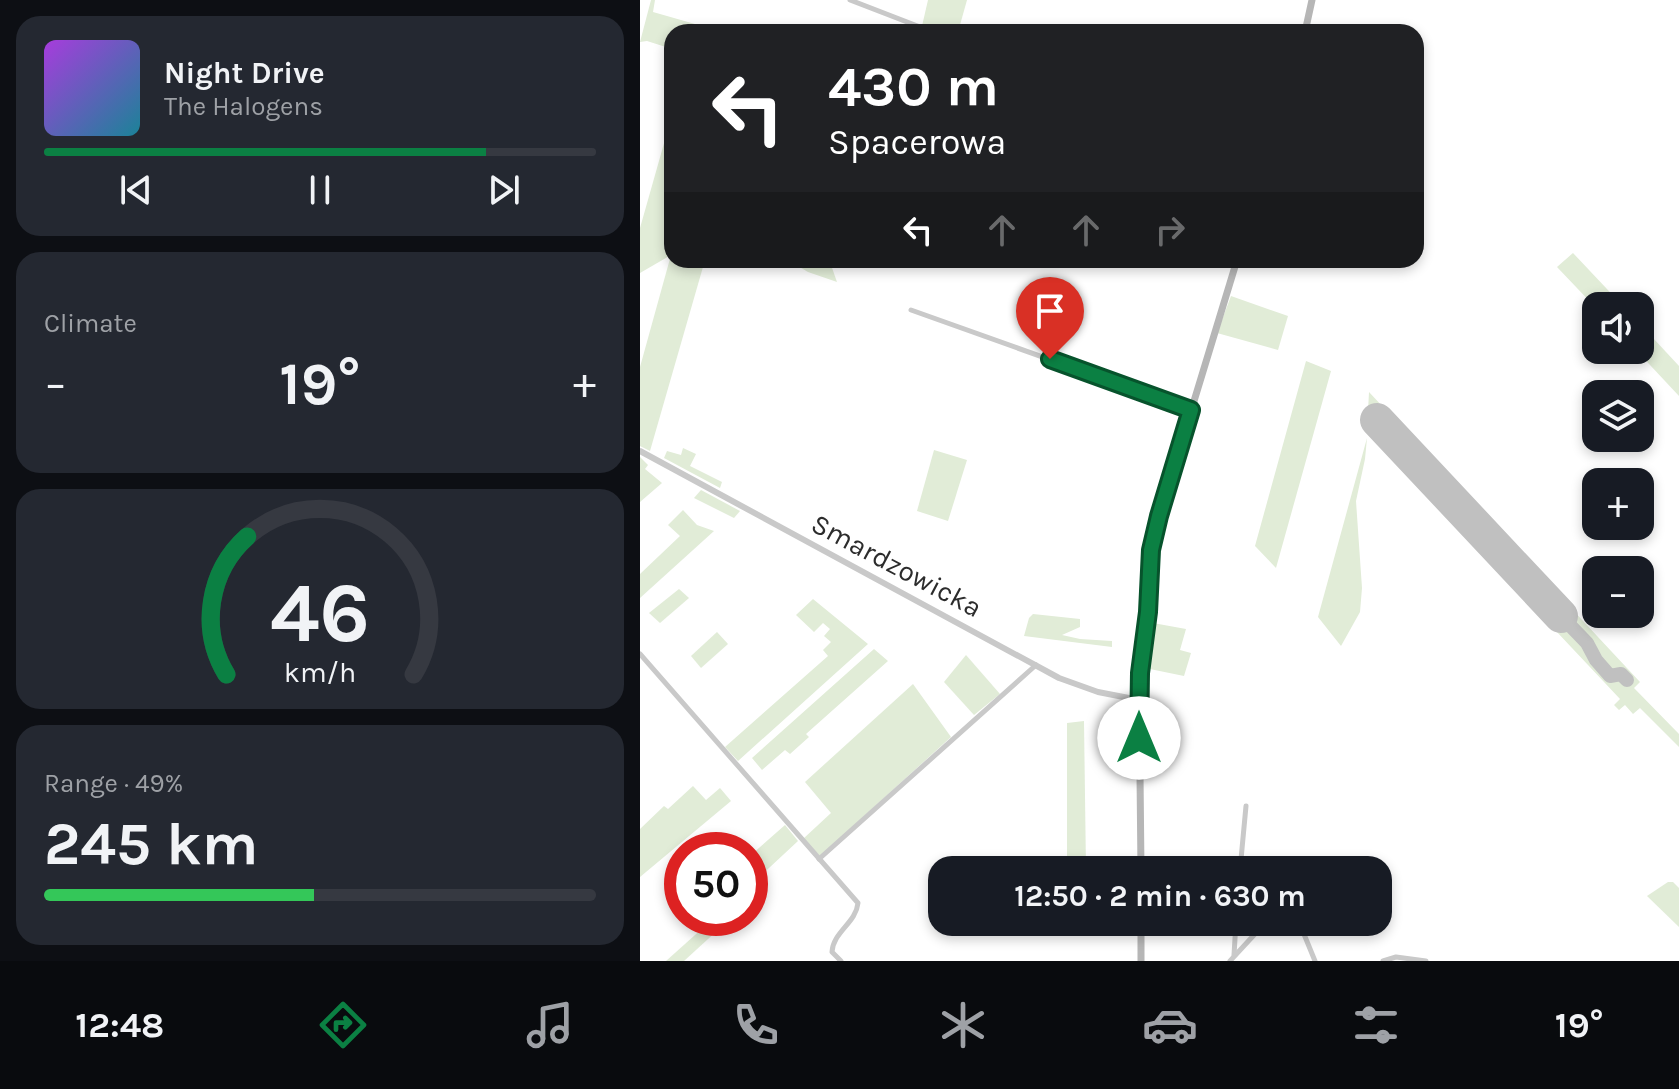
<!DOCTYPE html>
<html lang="en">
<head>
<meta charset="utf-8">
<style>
  :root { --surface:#171b24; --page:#242831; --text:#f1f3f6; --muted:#9ea1a6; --line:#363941; --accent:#0b8043 }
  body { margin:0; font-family:Karla,sans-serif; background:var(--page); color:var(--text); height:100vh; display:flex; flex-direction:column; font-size:30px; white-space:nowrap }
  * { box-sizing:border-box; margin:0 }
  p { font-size:26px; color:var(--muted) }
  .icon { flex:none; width:44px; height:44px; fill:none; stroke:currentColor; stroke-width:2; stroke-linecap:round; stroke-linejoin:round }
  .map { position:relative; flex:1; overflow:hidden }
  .panel { display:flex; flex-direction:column; gap:16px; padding:16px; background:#0d0f14; width:640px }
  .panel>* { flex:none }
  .guide { position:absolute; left:24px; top:24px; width:760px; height:244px; border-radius:24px; box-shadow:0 4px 12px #0003; background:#202124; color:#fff; overflow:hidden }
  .tools { position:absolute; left:942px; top:292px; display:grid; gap:16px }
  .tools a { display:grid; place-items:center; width:72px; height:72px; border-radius:16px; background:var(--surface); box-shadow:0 4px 12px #0003; font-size:40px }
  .speed { position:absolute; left:24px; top:832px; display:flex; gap:16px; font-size:40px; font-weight:700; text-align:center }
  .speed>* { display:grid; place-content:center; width:104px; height:104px; border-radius:50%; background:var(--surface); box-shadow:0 4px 12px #0003; line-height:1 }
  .speed .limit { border:12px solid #d22; background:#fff; color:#111 }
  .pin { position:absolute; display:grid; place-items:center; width:68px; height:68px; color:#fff; margin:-82px -34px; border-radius:50% 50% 50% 0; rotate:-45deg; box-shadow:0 0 8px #0007 }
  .pin .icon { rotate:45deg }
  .me { position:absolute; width:88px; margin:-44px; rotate:0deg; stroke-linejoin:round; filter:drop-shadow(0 0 6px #0008) }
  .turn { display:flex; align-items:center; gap:28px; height:168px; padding:0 32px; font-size:36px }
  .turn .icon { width:104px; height:104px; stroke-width:2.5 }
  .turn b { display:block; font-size:56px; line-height:68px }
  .lanes { display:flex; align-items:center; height:76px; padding:0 32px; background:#0003; justify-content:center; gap:40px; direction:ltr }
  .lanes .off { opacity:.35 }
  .big { font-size:60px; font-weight:700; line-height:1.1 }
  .panel .tile { flex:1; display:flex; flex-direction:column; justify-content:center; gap:12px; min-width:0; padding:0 28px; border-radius:24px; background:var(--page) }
  .panel .dial { align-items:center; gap:0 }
  .dial svg { height:208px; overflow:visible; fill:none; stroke:var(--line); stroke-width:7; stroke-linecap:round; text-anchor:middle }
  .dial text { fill:var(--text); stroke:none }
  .song { display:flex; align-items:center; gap:24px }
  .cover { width:96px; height:96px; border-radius:12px; background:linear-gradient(135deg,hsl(280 70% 55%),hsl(190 70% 35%)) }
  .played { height:8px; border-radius:4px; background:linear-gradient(90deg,var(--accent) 80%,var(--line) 80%) }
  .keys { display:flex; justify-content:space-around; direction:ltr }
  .heat { display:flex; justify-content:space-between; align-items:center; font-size:44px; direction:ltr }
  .charge { height:12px; border-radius:6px; background:linear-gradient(90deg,#34c759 49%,var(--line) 0) }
  .trip { position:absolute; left:288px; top:856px; width:464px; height:80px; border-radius:24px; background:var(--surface); box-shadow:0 4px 12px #0003; font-weight:700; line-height:80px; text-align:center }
  .dock { display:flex; height:128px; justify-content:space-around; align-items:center; background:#090b0e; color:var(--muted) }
  .dock .icon { width:56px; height:56px }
  .dock .selected { color:var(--accent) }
  .dock b { font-size:36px; color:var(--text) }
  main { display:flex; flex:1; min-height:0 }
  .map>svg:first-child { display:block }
  .green { fill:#e1ecd7 }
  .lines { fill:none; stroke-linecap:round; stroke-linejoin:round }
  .taxiway { stroke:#c0c0c0; stroke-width:14 }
  .runway { stroke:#c0c0c0; stroke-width:34 }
  .minor { stroke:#c9c9c9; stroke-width:5 }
  .tertiary { stroke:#c9c9c9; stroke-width:6 }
  .secondary { stroke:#b6b6b6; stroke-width:7 }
  .route-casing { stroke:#07532c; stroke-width:20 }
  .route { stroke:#0b8043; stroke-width:14 }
  .labels { text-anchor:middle; stroke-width:8; stroke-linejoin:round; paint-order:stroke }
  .street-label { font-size:28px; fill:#2c2c2c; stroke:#fff }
</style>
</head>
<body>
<main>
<section class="panel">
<div class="tile">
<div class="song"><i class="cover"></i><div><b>Night Drive</b><p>The Halogens</p></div></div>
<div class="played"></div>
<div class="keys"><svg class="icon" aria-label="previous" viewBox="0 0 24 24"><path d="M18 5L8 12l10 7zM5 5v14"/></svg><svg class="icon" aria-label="pause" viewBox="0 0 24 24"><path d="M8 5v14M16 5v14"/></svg><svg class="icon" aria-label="next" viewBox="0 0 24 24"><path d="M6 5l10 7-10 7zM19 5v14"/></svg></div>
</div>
<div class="tile"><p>Climate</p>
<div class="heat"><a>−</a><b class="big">19°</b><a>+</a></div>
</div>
<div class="tile dial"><svg viewBox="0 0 100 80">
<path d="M14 69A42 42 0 1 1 86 69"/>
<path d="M14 69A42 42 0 0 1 22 16" stroke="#0b8043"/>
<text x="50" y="56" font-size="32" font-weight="700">46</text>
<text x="50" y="72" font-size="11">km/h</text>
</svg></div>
<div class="tile"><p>Range · 49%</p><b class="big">245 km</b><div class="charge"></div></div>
</section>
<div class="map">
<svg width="1039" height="961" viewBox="0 0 1039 961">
  <rect width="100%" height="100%" fill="#fff"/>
  <!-- green -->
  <g class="green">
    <polygon points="11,0 15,0 13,12 83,32 32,32 32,49 7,41 0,42"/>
    <polygon points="288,0 327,0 318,32 299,32 282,26"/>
    <polygon points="32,115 32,260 65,260 10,451 0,446 0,367 31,255 0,273 0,228"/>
    <polygon points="933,253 983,306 956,306 956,308 917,267"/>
    <polygon points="148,260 182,260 191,265 197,282 168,272"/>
    <polygon points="591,296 648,316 638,350 577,333"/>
    <polygon points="1000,324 1039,366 1039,396 996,350 1000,350"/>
    <polygon points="666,361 691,371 636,568 615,546"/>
    <polygon points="729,392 1000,682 994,688 1039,734 1039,747 1000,708 993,714 985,705 979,710 974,705 980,699 727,430"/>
    <polygon points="727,438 725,459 716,501 722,588 720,612 701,646 678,617"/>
    <polygon points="43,448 56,454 50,466 82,482 80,488 24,458 27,451 41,455"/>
    <polygon points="294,450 327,460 308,521 277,511"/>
    <polygon points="0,457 8,465 5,469 22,483 0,502"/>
    <polygon points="61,490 100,511 94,518 54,498"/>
    <polygon points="43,510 57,525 74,531 0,598 0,574 40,536 28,525"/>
    <polygon points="39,589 49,598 20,623 9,613"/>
    <polygon points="173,599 228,644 98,761 85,747 188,656 183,650 191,642 184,636 190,629 183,623 174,632 156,615"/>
    <polygon points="393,614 440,619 440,627 422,635 440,639 472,641 472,647 384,636 389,618"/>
    <polygon points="513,623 546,629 540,650 551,653 544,676 505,668"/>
    <polygon points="77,632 88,644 61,668 51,656"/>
    <polygon points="234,649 248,661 166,734 169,737 150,754 145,750 122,770 112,758"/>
    <polygon points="326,655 360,694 334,715 304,682"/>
    <polygon points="273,684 311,737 180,856 163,839 191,813 165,782"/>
    <polygon points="444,721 446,870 427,870 427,723"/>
    <polygon points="53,786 66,800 80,788 91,801 0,877 0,829 24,806 28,809"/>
    <polygon points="145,825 158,841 115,881 122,890 110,901 110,856"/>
    <polygon points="1028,882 1033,882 1039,888 1039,927 1007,896"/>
    <polygon points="74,918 91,918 44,961 26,961"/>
  </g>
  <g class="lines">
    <!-- taxiway -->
    <polyline class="taxiway" points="921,616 947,643 956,660 970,676 981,674 987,680"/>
    <!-- runway -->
    <polyline class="runway" points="737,420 921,616"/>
    <!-- minor -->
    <g class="minor">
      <polyline points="210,0 293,32"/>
      <polyline points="271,310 551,410"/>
      <path d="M0,654L218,903C216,923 193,932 192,952L201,961"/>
      <polyline points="179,859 396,665"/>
      <polyline points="600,870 606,806"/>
      <polyline points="659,922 675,961"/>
      <polyline points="594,955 596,922"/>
      <polyline points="590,961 626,922"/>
      <polyline points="743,961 756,957 786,961"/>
    </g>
    <!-- tertiary -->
    <polyline class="tertiary" points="0,451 419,678 458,692 499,700"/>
    <!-- secondary -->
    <g class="secondary">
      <polyline points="665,32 672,0"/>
      <polyline points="501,870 499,679 507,622 511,550 519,516 597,260"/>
      <polyline points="501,922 501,961"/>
    </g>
  </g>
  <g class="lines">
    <defs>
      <polyline id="route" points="410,359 551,410 519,516 511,550 508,612 500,673 499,738"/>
    </defs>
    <!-- route casing -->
    <use href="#route" class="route-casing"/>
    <!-- route -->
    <use href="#route" class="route"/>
  </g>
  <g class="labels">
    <!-- street labels -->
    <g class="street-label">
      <text transform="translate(257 565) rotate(28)" y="10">Smardzowicka</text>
    </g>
  </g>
</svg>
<div class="tools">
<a><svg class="icon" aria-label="sound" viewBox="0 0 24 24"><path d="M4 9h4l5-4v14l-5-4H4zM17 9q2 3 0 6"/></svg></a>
<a><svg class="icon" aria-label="layers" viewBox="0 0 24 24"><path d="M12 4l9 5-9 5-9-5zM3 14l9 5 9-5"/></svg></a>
<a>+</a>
<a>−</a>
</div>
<div class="speed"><div class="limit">50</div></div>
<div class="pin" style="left:410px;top:359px;background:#d93025"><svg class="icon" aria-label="arrive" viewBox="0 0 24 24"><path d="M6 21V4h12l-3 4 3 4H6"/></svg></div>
<svg class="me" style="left:499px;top:738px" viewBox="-20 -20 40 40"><circle r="19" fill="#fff"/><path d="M0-13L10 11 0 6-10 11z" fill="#0b8043"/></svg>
<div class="trip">12:50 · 2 min · 630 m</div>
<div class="guide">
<div class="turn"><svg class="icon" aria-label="left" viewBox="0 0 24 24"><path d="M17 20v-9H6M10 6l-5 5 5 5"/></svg><div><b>430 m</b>Spacerowa</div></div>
<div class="lanes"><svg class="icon" aria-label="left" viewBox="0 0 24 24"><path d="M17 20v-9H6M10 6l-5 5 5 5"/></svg><svg class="icon off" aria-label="ahead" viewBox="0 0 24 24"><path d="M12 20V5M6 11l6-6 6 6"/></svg><svg class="icon off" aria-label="ahead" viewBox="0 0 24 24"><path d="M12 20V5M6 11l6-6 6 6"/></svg><svg class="icon off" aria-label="right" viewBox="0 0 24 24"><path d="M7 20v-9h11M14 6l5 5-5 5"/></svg></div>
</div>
</div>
</main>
<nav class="dock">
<b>12:48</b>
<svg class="icon selected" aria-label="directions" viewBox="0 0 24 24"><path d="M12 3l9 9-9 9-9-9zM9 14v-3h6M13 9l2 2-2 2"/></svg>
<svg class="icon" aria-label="music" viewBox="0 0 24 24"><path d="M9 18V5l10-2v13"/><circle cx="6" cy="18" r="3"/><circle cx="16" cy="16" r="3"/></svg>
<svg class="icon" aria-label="phone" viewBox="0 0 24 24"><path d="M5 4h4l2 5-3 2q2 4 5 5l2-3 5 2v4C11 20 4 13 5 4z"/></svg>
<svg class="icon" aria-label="climate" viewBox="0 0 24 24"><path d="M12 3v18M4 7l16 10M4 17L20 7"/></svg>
<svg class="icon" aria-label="car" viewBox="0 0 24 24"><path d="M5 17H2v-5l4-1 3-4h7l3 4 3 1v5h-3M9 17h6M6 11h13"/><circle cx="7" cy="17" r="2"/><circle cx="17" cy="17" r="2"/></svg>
<svg class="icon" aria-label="filters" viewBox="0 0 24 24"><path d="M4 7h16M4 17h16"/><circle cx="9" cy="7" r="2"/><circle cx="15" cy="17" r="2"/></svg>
<b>19°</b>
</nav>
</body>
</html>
